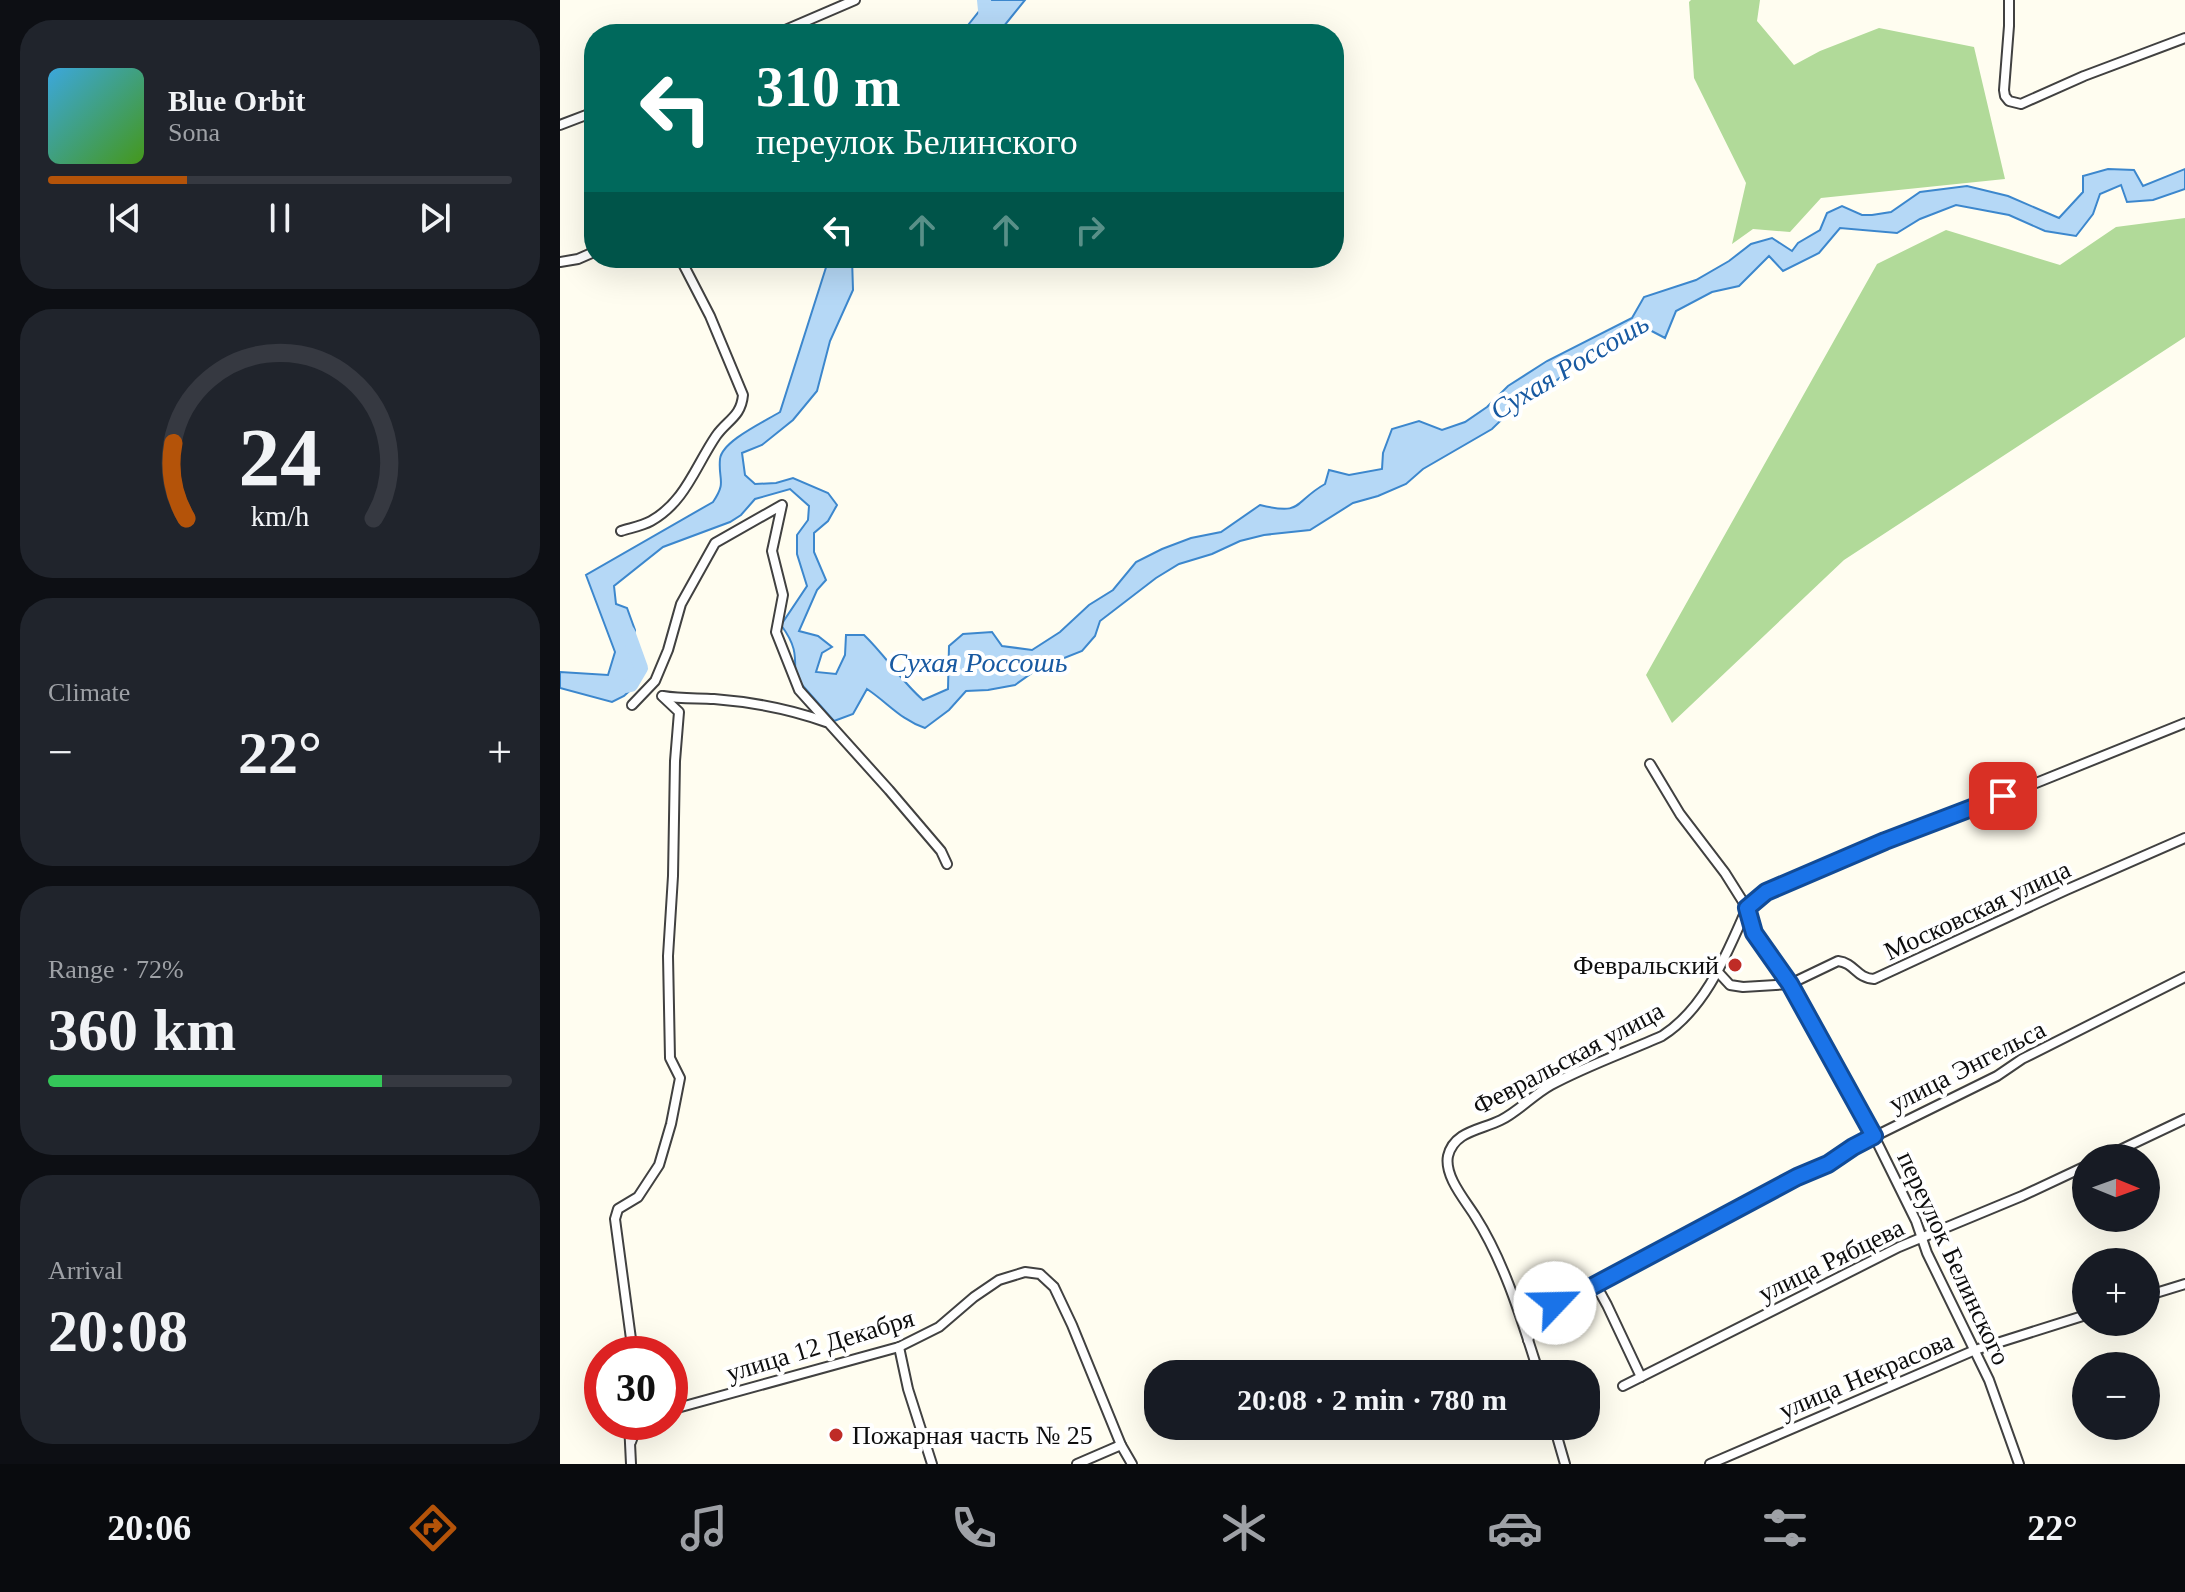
<!DOCTYPE html>
<html lang="en">
<head>
<meta charset="utf-8">
<style>
  :root { --surface:#171b24; --page:#20242c; --text:#f1f3f6; --muted:#9ea1a6; --line:#363941; --accent:#b45309 }
  body { margin:0; font-family:"Times New Roman",serif; background:var(--page); color:var(--text); height:100vh; display:flex; flex-direction:column; font-size:30px; white-space:nowrap }
  * { box-sizing:border-box; margin:0 }
  p { font-size:26px; color:var(--muted) }
  .icon { flex:none; width:44px; height:44px; fill:none; stroke:currentColor; stroke-width:2; stroke-linecap:round; stroke-linejoin:round }
  .map { position:relative; flex:1; overflow:hidden }
  .drawer { display:flex; flex-direction:column; gap:20px; padding:20px; background:#0d0f14; width:560px }
  .drawer>* { flex:none }
  .banner { position:absolute; left:24px; top:24px; width:760px; height:244px; border-radius:32px; box-shadow:0 8px 32px #0002; background:#00695c; color:#fff; overflow:hidden }
  .needle { width:52px; rotate:91deg }
  .fabs { position:absolute; left:1512px; top:1144px; display:grid; gap:16px }
  .fabs a { display:grid; place-items:center; width:88px; height:88px; border-radius:50%; background:var(--surface); box-shadow:0 8px 32px #0002; font-size:40px }
  .speed { position:absolute; left:24px; top:1336px; display:flex; gap:16px; font-size:40px; font-weight:700; text-align:center }
  .speed>* { display:grid; place-content:center; width:104px; height:104px; border-radius:50%; background:var(--surface); box-shadow:0 8px 32px #0002; line-height:1 }
  .speed .limit { border:12px solid #d22; background:#fff; color:#111 }
  .pin { position:absolute; display:grid; place-items:center; width:68px; height:68px; color:#fff; margin:-34px; border-radius:16px; box-shadow:0 4px 12px #0006 }
  .me { position:absolute; width:88px; margin:-44px; rotate:66deg; stroke-linejoin:round; filter:drop-shadow(0 0 6px #0008) }
  .turn { display:flex; align-items:center; gap:28px; height:168px; padding:0 40px; font-size:36px }
  .turn .icon { width:104px; height:104px; stroke-width:2.5 }
  .turn b { display:block; font-size:56px; line-height:68px }
  .lanes { display:flex; align-items:center; height:76px; padding:0 40px; background:#0003; justify-content:center; gap:40px; direction:ltr }
  .lanes .off { opacity:.35 }
  .big { font-size:60px; font-weight:600; line-height:1.1 }
  .drawer .widget { flex:1; display:flex; flex-direction:column; justify-content:center; gap:12px; min-width:0; padding:0 28px; border-radius:32px; background:var(--page) }
  .drawer .dial { align-items:center; gap:0 }
  .dial svg { height:208px; overflow:visible; fill:none; stroke:var(--line); stroke-width:7; stroke-linecap:round; text-anchor:middle }
  .dial text { fill:var(--text); stroke:none }
  .song { display:flex; align-items:center; gap:24px }
  .cover { width:96px; height:96px; border-radius:12px; background:linear-gradient(135deg,hsl(200 70% 55%),hsl(100 70% 35%)) }
  .played { height:8px; border-radius:4px; background:linear-gradient(90deg,var(--accent) 30%,var(--line) 30%) }
  .keys { display:flex; justify-content:space-around; direction:ltr }
  .heat { display:flex; justify-content:space-between; align-items:center; font-size:44px; direction:ltr }
  .charge { height:12px; border-radius:6px; background:linear-gradient(90deg,#34c759 72%,var(--line) 0) }
  .trip { position:absolute; left:584px; top:1360px; width:456px; height:80px; border-radius:32px; background:var(--surface); box-shadow:0 8px 32px #0002; font-weight:600; line-height:80px; text-align:center }
  .tab-bar { display:flex; height:128px; justify-content:space-around; align-items:center; background:#090b0e; color:var(--muted) }
  .tab-bar .icon { width:56px; height:56px }
  .tab-bar .active { color:var(--accent) }
  .tab-bar b { font-size:36px; color:var(--text) }
  main { display:flex; flex:1; min-height:0 }
  .map>svg:first-child { display:block }
  .forest { fill:#b1da99 }
  .water { fill:#b5d8f6; stroke:#3c87cd; stroke-width:2 }
  .lines { fill:none; stroke-linecap:round; stroke-linejoin:round }
  .river { stroke:#b5d8f6; stroke-width:14 }
  .minor-casing { stroke:#414141; stroke-width:12 }
  .minor { stroke:#fff; stroke-width:8 }
  .route-casing { stroke:#114b97; stroke-width:20 }
  .route { stroke:#1a73e8; stroke-width:14 }
  .poi-dot { fill:#bf2c26; stroke:#fff; stroke-width:3 }
  .labels { text-anchor:middle; stroke-width:8; stroke-linejoin:round; paint-order:stroke }
  .street-label { font-size:26px; fill:#0e0e0e; stroke:#fff }
  .poi-label { font-size:26px; fill:#0e0e0e; stroke:#fff; text-anchor:end }
  .water-label { font-size:28px; font-style:italic; fill:#1759a1; stroke:#fff }
</style>
</head>
<body>
<main>
<section class="drawer">
<div class="widget">
<div class="song"><i class="cover"></i><div><b>Blue Orbit</b><p>Sona</p></div></div>
<div class="played"></div>
<div class="keys"><svg class="icon" aria-label="previous" viewBox="0 0 24 24"><path d="M18 5L8 12l10 7zM5 5v14"/></svg><svg class="icon" aria-label="pause" viewBox="0 0 24 24"><path d="M8 5v14M16 5v14"/></svg><svg class="icon" aria-label="next" viewBox="0 0 24 24"><path d="M6 5l10 7-10 7zM19 5v14"/></svg></div>
</div>
<div class="widget dial"><svg viewBox="0 0 100 80">
<path d="M14 69A42 42 0 1 1 86 69"/>
<path d="M14 69A42 42 0 0 1 9 40" stroke="#b45309"/>
<text x="50" y="56" font-size="32" font-weight="700">24</text>
<text x="50" y="72" font-size="11">km/h</text>
</svg></div>
<div class="widget"><p>Climate</p>
<div class="heat"><a>−</a><b class="big">22°</b><a>+</a></div>
</div>
<div class="widget"><p>Range · 72%</p><b class="big">360 km</b><div class="charge"></div></div>
<div class="widget"><p>Arrival</p><b class="big">20:08</b></div>
</section>
<div class="map">
<svg width="1625" height="1464" viewBox="0 0 1625 1464">
  <rect width="100%" height="100%" fill="#fffdf0"/>
  <!-- forest -->
  <g class="forest">
    <polygon points="1131,0 1200,0 1197,21 1234,65 1260,51 1319,28 1414,47 1445,179 1261,198 1230,232 1193,229 1172,244 1186,183 1134,78 1129,2"/>
    <polygon points="1625,218 1625,337 1284,560 1112,723 1086,675 1317,264 1386,230 1500,265 1556,227"/>
  </g>
  <!-- water -->
  <g class="water">
    <polygon points="428,0 465,0 444,26 443,34 401,34"/>
    <path d="M1548,169L1574,170L1583,186L1625,169V189L1593,200L1567,202L1561,185L1540,194L1533,214L1516,236L1485,231L1449,215L1396,205L1360,219L1337,233L1280,228L1259,253L1223,271L1209,256L1179,286L1152,292L1116,311L1105,338L1084,327L1015,366L988,387L968,394L932,429L863,469L846,484L818,496L793,503L750,530L704,535L680,541L652,554L619,564L596,578L540,621L535,636L522,651L479,668L455,685L428,690L406,691L389,710L365,728C341,720 328,703 307,689L293,714L274,721L235,677C236,653 235,644 221,625L247,586L237,554V535L248,520L249,506L230,489L195,499L181,515L170,522L103,547L54,586L56,604L67,608L75,630L72,641L77,660V684L64,696L52,702L0,688V672L48,675L55,652L26,575L153,502C167,481 158,481 160,459C162,441 204,422 220,412L269,258H292L293,290L270,341L257,391L233,420L202,445L182,453L185,475L195,484L216,483L233,478L268,493L277,505L268,521L254,533V552L266,580L257,590L239,631L258,636L272,647L262,653L256,672L276,674L285,655L286,635H304C325,655 341,681 363,700L388,689L389,646L403,634L432,632L442,646L472,650L500,632L529,605L553,590L576,562L602,549L631,538L661,532L700,505C744,516 733,502 765,484L769,470L789,475L822,469L823,453L832,429L859,421L882,430L905,422L927,407L948,386L987,361L1072,318L1084,297L1136,280L1169,261L1191,244L1212,238L1232,251L1238,243L1260,230L1267,213L1282,206L1302,215H1312L1331,212L1360,192L1407,186L1448,196L1499,218L1523,192V176Z"/>
  </g>
  <g class="lines">
    <!-- river -->
    <g class="river">
      <polyline points="421,34 426,20 424,0"/>
      <polyline points="66,686 71,685 81,668 68,632"/>
    </g>
    <defs>
      <g id="minor">
        <polyline points="1449,0 1449,26 1444,90 1445,96 1449,101 1461,104 1524,76 1625,38"/>
        <polyline points="216,34 295,0"/>
        <polyline points="0,125 34,112"/>
        <polyline points="0,262 18,259 34,252"/>
        <path d="M61,531C70,528 82,526 91,521C125,502 135,467 156,436C167,420 181,417 183,395L150,316L120,258"/>
        <path d="M103,696C120,699 137,698 154,699C192,702 230,709 266,722"/>
        <polyline points="72,705 95,681 108,650 121,604 155,543 222,505 212,551 223,595 216,632 239,690 329,790 381,851 387,864"/>
        <path d="M1158,972L1170,985L1183,987L1230,984L1278,961C1295,963 1296,978 1314,979L1506,890L1625,838"/>
        <polyline points="1543,1158 1625,1119"/>
        <polyline points="1036,1285 1047,1305 1081,1377"/>
        <polyline points="1586,1296 1625,1284"/>
        <polyline points="968,1340 978,1316 995,1303 1036,1285 1126,1235 1237,1177 1268,1164 1293,1147 1437,1076 1462,1059 1625,977"/>
        <polyline points="339,1347 348,1389 372,1464"/>
        <polyline points="73,1354 55,1219 58,1209 78,1197 99,1165 111,1124 120,1078 110,1058 108,956 113,876 115,761 119,712 102,696"/>
        <path d="M979,1374C962,1321 945,1263 915,1216C905,1200 884,1176 888,1156C894,1131 921,1130 941,1120C959,1111 973,1095 991,1085C1026,1066 1066,1052 1102,1036C1146,1008 1167,953 1187,908L1165,873L1120,814L1090,764"/>
        <polyline points="1063,1386 1339,1247 1462,1196 1526,1166"/>
        <polyline points="110,1410 339,1347 379,1327 414,1297 439,1280 465,1272 480,1274 494,1287 512,1325 561,1445 572,1464"/>
        <polyline points="69,1422 71,1464"/>
        <polyline points="994,1426 1005,1464"/>
        <polyline points="71,1442 77,1426 82,1422"/>
        <polyline points="517,1464 561,1445"/>
        <polyline points="1150,1464 1415,1350 1526,1315"/>
        <polyline points="1459,1464 1429,1380 1367,1253 1356,1221 1314,1136 1230,984 1194,933 1187,908 1206,892 1325,841 1394,816 1625,723"/>
      </g>
    </defs>
    <!-- minor casing -->
    <use href="#minor" class="minor-casing"/>
    <!-- minor -->
    <use href="#minor" class="minor"/>
  </g>
  <g class="lines">
    <defs>
      <polyline id="route" points="995,1303 1018,1294 1237,1177 1268,1164 1293,1147 1314,1136 1230,984 1194,933 1187,908 1206,892 1325,841 1443,796"/>
    </defs>
    <!-- route casing -->
    <use href="#route" class="route-casing"/>
    <!-- route -->
    <use href="#route" class="route"/>
  </g>
  <!-- markers -->
  <g class="poi-dot">
    <circle cx="1175" cy="965" r="8"/>
    <circle cx="276" cy="1435" r="8"/>
  </g>
  <g class="labels">
    <!-- street labels -->
    <g class="street-label">
      <text transform="translate(1417 910) rotate(-25)" y="9">Московская улица</text>
      <text transform="translate(1008 1058) rotate(-28)" y="9">Февральская улица</text>
      <text transform="translate(1407 1066) rotate(-27)" y="9">улица Энгельса</text>
      <text transform="translate(1394 1258) rotate(65)" y="9">переулок Белинского</text>
      <text transform="translate(1271 1260) rotate(-26)" y="9">улица Рябцева</text>
      <text transform="translate(260 1345) rotate(-17)" y="9">улица 12 Декабря</text>
      <text transform="translate(1306 1375) rotate(-23)" y="9">улица Некрасова</text>
    </g>
    <!-- poi labels -->
    <g class="poi-label">
      <text x="1159" y="974">Февральский</text>
      <text x="292" y="1444" text-anchor="start">Пожарная часть № 25</text>
    </g>
    <!-- water labels -->
    <g class="water-label">
      <text transform="translate(1009 366) rotate(-31)" y="10">Сухая Россошь</text>
      <text x="418" y="672">Сухая Россошь</text>
    </g>
  </g>
</svg>
<div class="fabs">
<a><svg class="needle" viewBox="-14 -14 28 28"><path d="M0-13l5 13h-10z" fill="#e53935"/><path d="M0 13l5-13h-10z" fill="#9ea1a6"/></svg></a>
<a>+</a>
<a>−</a>
</div>
<div class="speed"><div class="limit">30</div></div>
<div class="pin" style="left:1443px;top:796px;background:#d93025"><svg class="icon" aria-label="arrive" viewBox="0 0 24 24"><path d="M6 21V4h12l-3 4 3 4H6"/></svg></div>
<svg class="me" style="left:995px;top:1303px" viewBox="-20 -20 40 40"><circle r="19" fill="#fff"/><path d="M0-13L10 11 0 6-10 11z" fill="#1a73e8"/></svg>
<div class="trip">20:08 · 2 min · 780 m</div>
<div class="banner">
<div class="turn"><svg class="icon" aria-label="left" viewBox="0 0 24 24"><path d="M17 20v-9H6M10 6l-5 5 5 5"/></svg><div><b>310 m</b>переулок Белинского</div></div>
<div class="lanes"><svg class="icon" aria-label="left" viewBox="0 0 24 24"><path d="M17 20v-9H6M10 6l-5 5 5 5"/></svg><svg class="icon off" aria-label="ahead" viewBox="0 0 24 24"><path d="M12 20V5M6 11l6-6 6 6"/></svg><svg class="icon off" aria-label="ahead" viewBox="0 0 24 24"><path d="M12 20V5M6 11l6-6 6 6"/></svg><svg class="icon off" aria-label="right" viewBox="0 0 24 24"><path d="M7 20v-9h11M14 6l5 5-5 5"/></svg></div>
</div>
</div>
</main>
<nav class="tab-bar">
<b>20:06</b>
<svg class="icon active" aria-label="directions" viewBox="0 0 24 24"><path d="M12 3l9 9-9 9-9-9zM9 14v-3h6M13 9l2 2-2 2"/></svg>
<svg class="icon" aria-label="music" viewBox="0 0 24 24"><path d="M9 18V5l10-2v13"/><circle cx="6" cy="18" r="3"/><circle cx="16" cy="16" r="3"/></svg>
<svg class="icon" aria-label="phone" viewBox="0 0 24 24"><path d="M5 4h4l2 5-3 2q2 4 5 5l2-3 5 2v4C11 20 4 13 5 4z"/></svg>
<svg class="icon" aria-label="climate" viewBox="0 0 24 24"><path d="M12 3v18M4 7l16 10M4 17L20 7"/></svg>
<svg class="icon" aria-label="car" viewBox="0 0 24 24"><path d="M5 17H2v-5l4-1 3-4h7l3 4 3 1v5h-3M9 17h6M6 11h13"/><circle cx="7" cy="17" r="2"/><circle cx="17" cy="17" r="2"/></svg>
<svg class="icon" aria-label="filters" viewBox="0 0 24 24"><path d="M4 7h16M4 17h16"/><circle cx="9" cy="7" r="2"/><circle cx="15" cy="17" r="2"/></svg>
<b>22°</b>
</nav>
</body>
</html>
